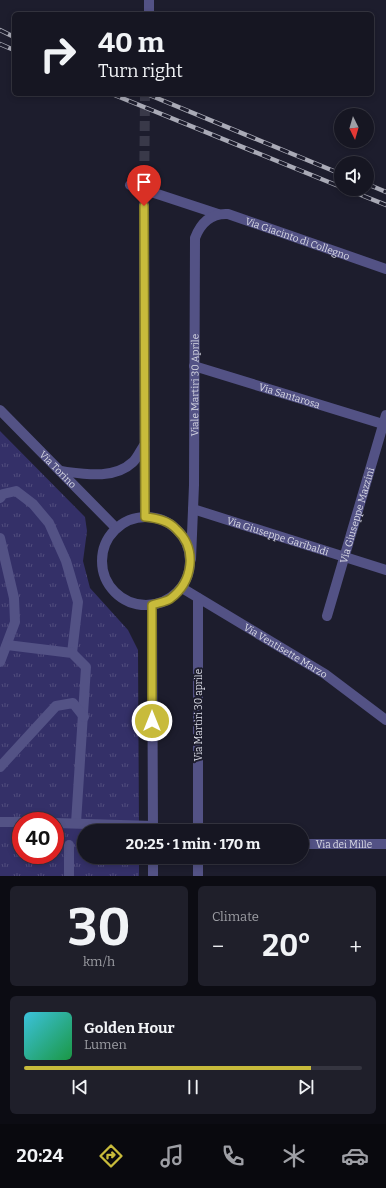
<!DOCTYPE html>
<html lang="en">
<head>
<meta charset="utf-8">
<style>
  :root { --surface:#161622; --page:#1f1f2a; --text:#f1f3f6; --muted:#9e9fa5; --line:#353540; --accent:#c8bb3b }
  body { margin:0; font-family:Bitter,serif; background:var(--page); color:var(--text); height:100vh; display:flex; flex-direction:column; font-size:15px; white-space:nowrap }
  * { box-sizing:border-box; margin:0 }
  p { font-size:13px; color:var(--muted) }
  .icon { flex:none; width:22px; height:22px; fill:none; stroke:currentColor; stroke-width:2; stroke-linecap:round; stroke-linejoin:round }
  .map { position:relative; height:876px; overflow:hidden }
  .sheet { display:flex; flex-direction:column; gap:10px; padding:10px; background:#0c0c13; flex:1 }
  .sheet>* { flex:none }
  .guide { position:absolute; left:12px; top:12px; width:362px; height:84px; border-radius:6px; box-shadow:0 2px 6px #0003,0 0 0 1px var(--line); background:#161622; color:var(--text); overflow:hidden }
  .needle { width:26px; rotate:175deg }
  .buttons { position:absolute; left:334px; top:108px; display:grid; gap:8px }
  .buttons a { display:grid; place-items:center; width:40px; height:40px; border-radius:50%; background:var(--surface); box-shadow:0 2px 6px #0003,0 0 0 1px var(--line); font-size:20px }
  .speed { position:absolute; left:12px; top:812px; display:flex; gap:8px; font-size:20px; font-weight:700; text-align:center }
  .speed>* { display:grid; place-content:center; width:52px; height:52px; border-radius:50%; background:var(--surface); box-shadow:0 2px 6px #0003,0 0 0 1px var(--line); line-height:1 }
  .speed .limit { border:6px solid #d22; background:#fff; color:#111 }
  .pin { position:absolute; display:grid; place-items:center; width:34px; height:34px; color:#fff; margin:-41px -17px; border-radius:50% 50% 50% 0; rotate:-45deg; box-shadow:0 0 4px #0007 }
  .pin .icon { rotate:45deg }
  .me { position:absolute; width:44px; margin:-22px; rotate:0deg; stroke-linejoin:round; filter:drop-shadow(0 0 3px #0008) }
  .turn { display:flex; align-items:center; gap:14px; height:84px; padding:0 20px; font-size:18px }
  .turn .icon { width:52px; height:52px; stroke-width:2.5 }
  .turn b { display:block; font-size:28px; line-height:34px }
  .big { font-size:30px; font-weight:700; line-height:1.1 }
  .sheet .tile { flex:1; display:flex; flex-direction:column; justify-content:center; gap:6px; min-width:0; padding:0 14px; border-radius:6px; background:var(--page) }
  .sheet .dial { align-items:center; gap:0 }
  .dial b { font-size:52px; line-height:1 }
  .song { display:flex; align-items:center; gap:12px }
  .cover { width:48px; height:48px; border-radius:6px; background:linear-gradient(135deg,hsl(190 70% 55%),hsl(140 70% 35%)) }
  .played { height:4px; border-radius:2px; background:linear-gradient(90deg,var(--accent) 85%,var(--line) 85%) }
  .keys { display:flex; justify-content:space-around; direction:ltr }
  .heat { display:flex; justify-content:space-between; align-items:center; font-size:22px; direction:ltr }
  .sheet .tiles { flex:1; display:grid; gap:10px; grid-template-columns:1fr 1fr }
  .tile:last-child { grid-column:span 2 }
  .trip { position:absolute; left:77px; top:824px; width:232px; height:40px; border-radius:20px; background:var(--surface); box-shadow:0 2px 6px #0003,0 0 0 1px var(--line); font-weight:700; line-height:40px; text-align:center }
  .tabs { display:flex; height:64px; justify-content:space-around; align-items:center; background:#09090e; color:var(--muted) }
  .tabs .icon { width:28px; height:28px }
  .tabs .on { color:var(--accent) }
  .tabs b { font-size:18px; color:var(--text) }
  .map>svg:first-child { display:block }
  .park { fill:url(#park-tufts); fill-rule:evenodd }
  .lines { fill:none; stroke-linecap:round; stroke-linejoin:round }
  .tertiary-tunnel { stroke:#393949; stroke-width:10; stroke-dasharray:10 5; stroke-linecap:butt }
  .service { stroke:#535285; stroke-width:10 }
  .minor { stroke:#535285; stroke-width:10 }
  .tertiary { stroke:#535285; stroke-width:10 }
  .rail-casing { stroke:#a9aab6; stroke-width:4.5 }
  .rail { stroke:#1d1d2d; stroke-width:3; stroke-dasharray:9; stroke-linecap:butt }
  .route-casing { stroke:#827a26; stroke-width:10 }
  .route { stroke:#c8bb3b; stroke-width:7 }
  .labels { text-anchor:middle; stroke-width:4; stroke-linejoin:round; paint-order:stroke }
  .street-label { font-size:10px; fill:#d9dae5; stroke:#1d1d2d }
</style>
</head>
<body>
<div class="map">
<svg width="386" height="876" viewBox="0 0 386 876">
  <defs>
    <pattern id="park-tufts" width="24" height="20" patternUnits="userSpaceOnUse"><rect width="24" height="20" fill="#343068"/><path d="M3 7l-1-3M5 7V3M7 7l1-3M15 17l-1-3M17 17v-4M19 17l1-3" fill="none" stroke="#514d7d"/></pattern>
  </defs>
  <rect width="100%" height="100%" fill="#1d1d2d"/>
  <!-- park -->
  <path class="park" d="M0,431L85,517L87,531L83,561L90,588L128,630L138,650L139,831H84V857H139V876H0ZM21,821H55V855H21Z"/>
  <g class="lines">
    <!-- tertiary-tunnel -->
    <polyline class="tertiary-tunnel" points="144,206 145,94"/>
    <!-- service -->
    <g class="service">
      <polyline points="130,185 218,214"/>
      <polyline points="0,498 3,494 16,491 33,504 49,523 66,561 78,602 72,653"/>
      <polyline points="0,538 14,598 15,622 0,662"/>
      <polyline points="7,645 72,653 86,667 76,823"/>
      <polyline points="0,767 56,706 73,703 84,717"/>
      <polyline points="69,876 69,845"/>
    </g>
    <!-- minor -->
    <g class="minor">
      <polyline points="149,0 149,14"/>
      <path id="s1" d="M194,366L386,425"/>
      <path id="s2" d="M193,509L386,570"/>
      <path id="s3" d="M191,559L194,485L195,238C201,222 211,213 228,214L386,269"/>
      <path id="s4" d="M182,588L325,674L386,720"/>
      <polyline points="198,598 198,831"/>
      <path id="s5" d="M327,616L386,415"/>
      <polyline points="0,822 21,822"/>
      <polyline points="55,823 153,826"/>
      <path id="s6" d="M302,844H386"/>
      <polyline points="198,857 198,876"/>
    </g>
    <!-- tertiary -->
    <g class="tertiary">
      <polyline points="144,206 145,517"/>
      <path id="s7" d="M0,410L116,528"/>
      <path d="M60,471C84,474 114,480 133,462C138,457 141,449 145,444"/>
      <circle cx="146" cy="561" r="44"/>
      <polyline points="152,605 153,831"/>
      <polyline points="153,857 153,876"/>
    </g>
    <defs>
      <g id="rail">
        <polyline points="0,30 14,37"/>
        <polyline points="0,44 14,50"/>
        <polyline points="112,94 341,187"/>
        <polyline points="147,94 341,174"/>
        <polyline points="367,184 386,192"/>
        <polyline points="346,189 386,205"/>
      </g>
    </defs>
    <!-- rail casing -->
    <use href="#rail" class="rail-casing"/>
    <!-- rail -->
    <use href="#rail" class="rail"/>
  </g>
  <g class="lines">
    <defs>
      <path id="route" d="M144,206L145,517C156,518 168,520 176,529C198,549 193,582 170,599C165,602 158,603 152,605V721"/>
    </defs>
    <!-- route casing -->
    <use href="#route" class="route-casing"/>
    <!-- route -->
    <use href="#route" class="route"/>
  </g>
  <g class="labels">
    <!-- street labels -->
    <g class="street-label">
      <text dy="4" stroke="none"><textPath href="#s3" startOffset="439">Via Giacinto di Collegno</textPath></text>
      <text dy="4" stroke="none"><textPath href="#s3" startOffset="174">Viale Martiri 30 Aprile</textPath></text>
      <text dy="4" stroke="none"><textPath href="#s1" startOffset="100">Via Santarosa</textPath></text>
      <text dy="4" stroke="none"><textPath href="#s7" startOffset="83">Via Torino</textPath></text>
      <text dy="4" stroke="none"><textPath href="#s5" startOffset="105">Via Giuseppe Mazzini</textPath></text>
      <text dy="4" stroke="none"><textPath href="#s2" startOffset="89">Via Giuseppe Garibaldi</textPath></text>
      <text dy="4" stroke="none"><textPath href="#s4" startOffset="121">Via Ventisette Marzo</textPath></text>
      <text transform="translate(198 715) rotate(-90)" y="4">Via Martiri 30 aprile</text>
      <text dy="4" stroke="none"><textPath href="#s6" startOffset="42">Via dei Mille</textPath></text>
    </g>
  </g>
</svg>
<div class="buttons">
<a><svg class="needle" viewBox="-14 -14 28 28"><path d="M0-13l5 13h-10z" fill="#e53935"/><path d="M0 13l5-13h-10z" fill="#9e9fa5"/></svg></a>
<a><svg class="icon" aria-label="sound" viewBox="0 0 24 24"><path d="M4 9h4l5-4v14l-5-4H4zM17 9q2 3 0 6"/></svg></a>
</div>
<div class="speed"><div class="limit">40</div></div>
<div class="pin" style="left:144px;top:206px;background:#d93025"><svg class="icon" aria-label="arrive" viewBox="0 0 24 24"><path d="M6 21V4h12l-3 4 3 4H6"/></svg></div>
<svg class="me" style="left:152px;top:721px" viewBox="-20 -20 40 40"><circle r="17" fill="#c8bb3b" stroke="#fff" stroke-width="3"/><path d="M0-11L8 9 0 5-8 9z" fill="#fff"/></svg>
<div class="trip">20:25 · 1 min · 170 m</div>
<div class="guide">
<div class="turn"><svg class="icon" aria-label="right" viewBox="0 0 24 24"><path d="M7 20v-9h11M14 6l5 5-5 5"/></svg><div><b>40 m</b>Turn right</div></div>
</div>
</div>
<section class="sheet">
<div class="tiles">
<div class="tile dial"><b>30</b><p>km/h</p></div>
<div class="tile"><p>Climate</p>
<div class="heat"><a>−</a><b class="big">20°</b><a>+</a></div>
</div>
<div class="tile">
<div class="song"><i class="cover"></i><div><b>Golden Hour</b><p>Lumen</p></div></div>
<div class="played"></div>
<div class="keys"><svg class="icon" aria-label="previous" viewBox="0 0 24 24"><path d="M18 5L8 12l10 7zM5 5v14"/></svg><svg class="icon" aria-label="pause" viewBox="0 0 24 24"><path d="M8 5v14M16 5v14"/></svg><svg class="icon" aria-label="next" viewBox="0 0 24 24"><path d="M6 5l10 7-10 7zM19 5v14"/></svg></div>
</div>
</div>
</section>
<nav class="tabs">
<b>20:24</b>
<svg class="icon on" aria-label="directions" viewBox="0 0 24 24"><path d="M12 3l9 9-9 9-9-9zM9 14v-3h6M13 9l2 2-2 2"/></svg>
<svg class="icon" aria-label="music" viewBox="0 0 24 24"><path d="M9 18V5l10-2v13"/><circle cx="6" cy="18" r="3"/><circle cx="16" cy="16" r="3"/></svg>
<svg class="icon" aria-label="phone" viewBox="0 0 24 24"><path d="M5 4h4l2 5-3 2q2 4 5 5l2-3 5 2v4C11 20 4 13 5 4z"/></svg>
<svg class="icon" aria-label="climate" viewBox="0 0 24 24"><path d="M12 3v18M4 7l16 10M4 17L20 7"/></svg>
<svg class="icon" aria-label="car" viewBox="0 0 24 24"><path d="M5 17H2v-5l4-1 3-4h7l3 4 3 1v5h-3M9 17h6M6 11h13"/><circle cx="7" cy="17" r="2"/><circle cx="17" cy="17" r="2"/></svg>
</nav>
</body>
</html>
